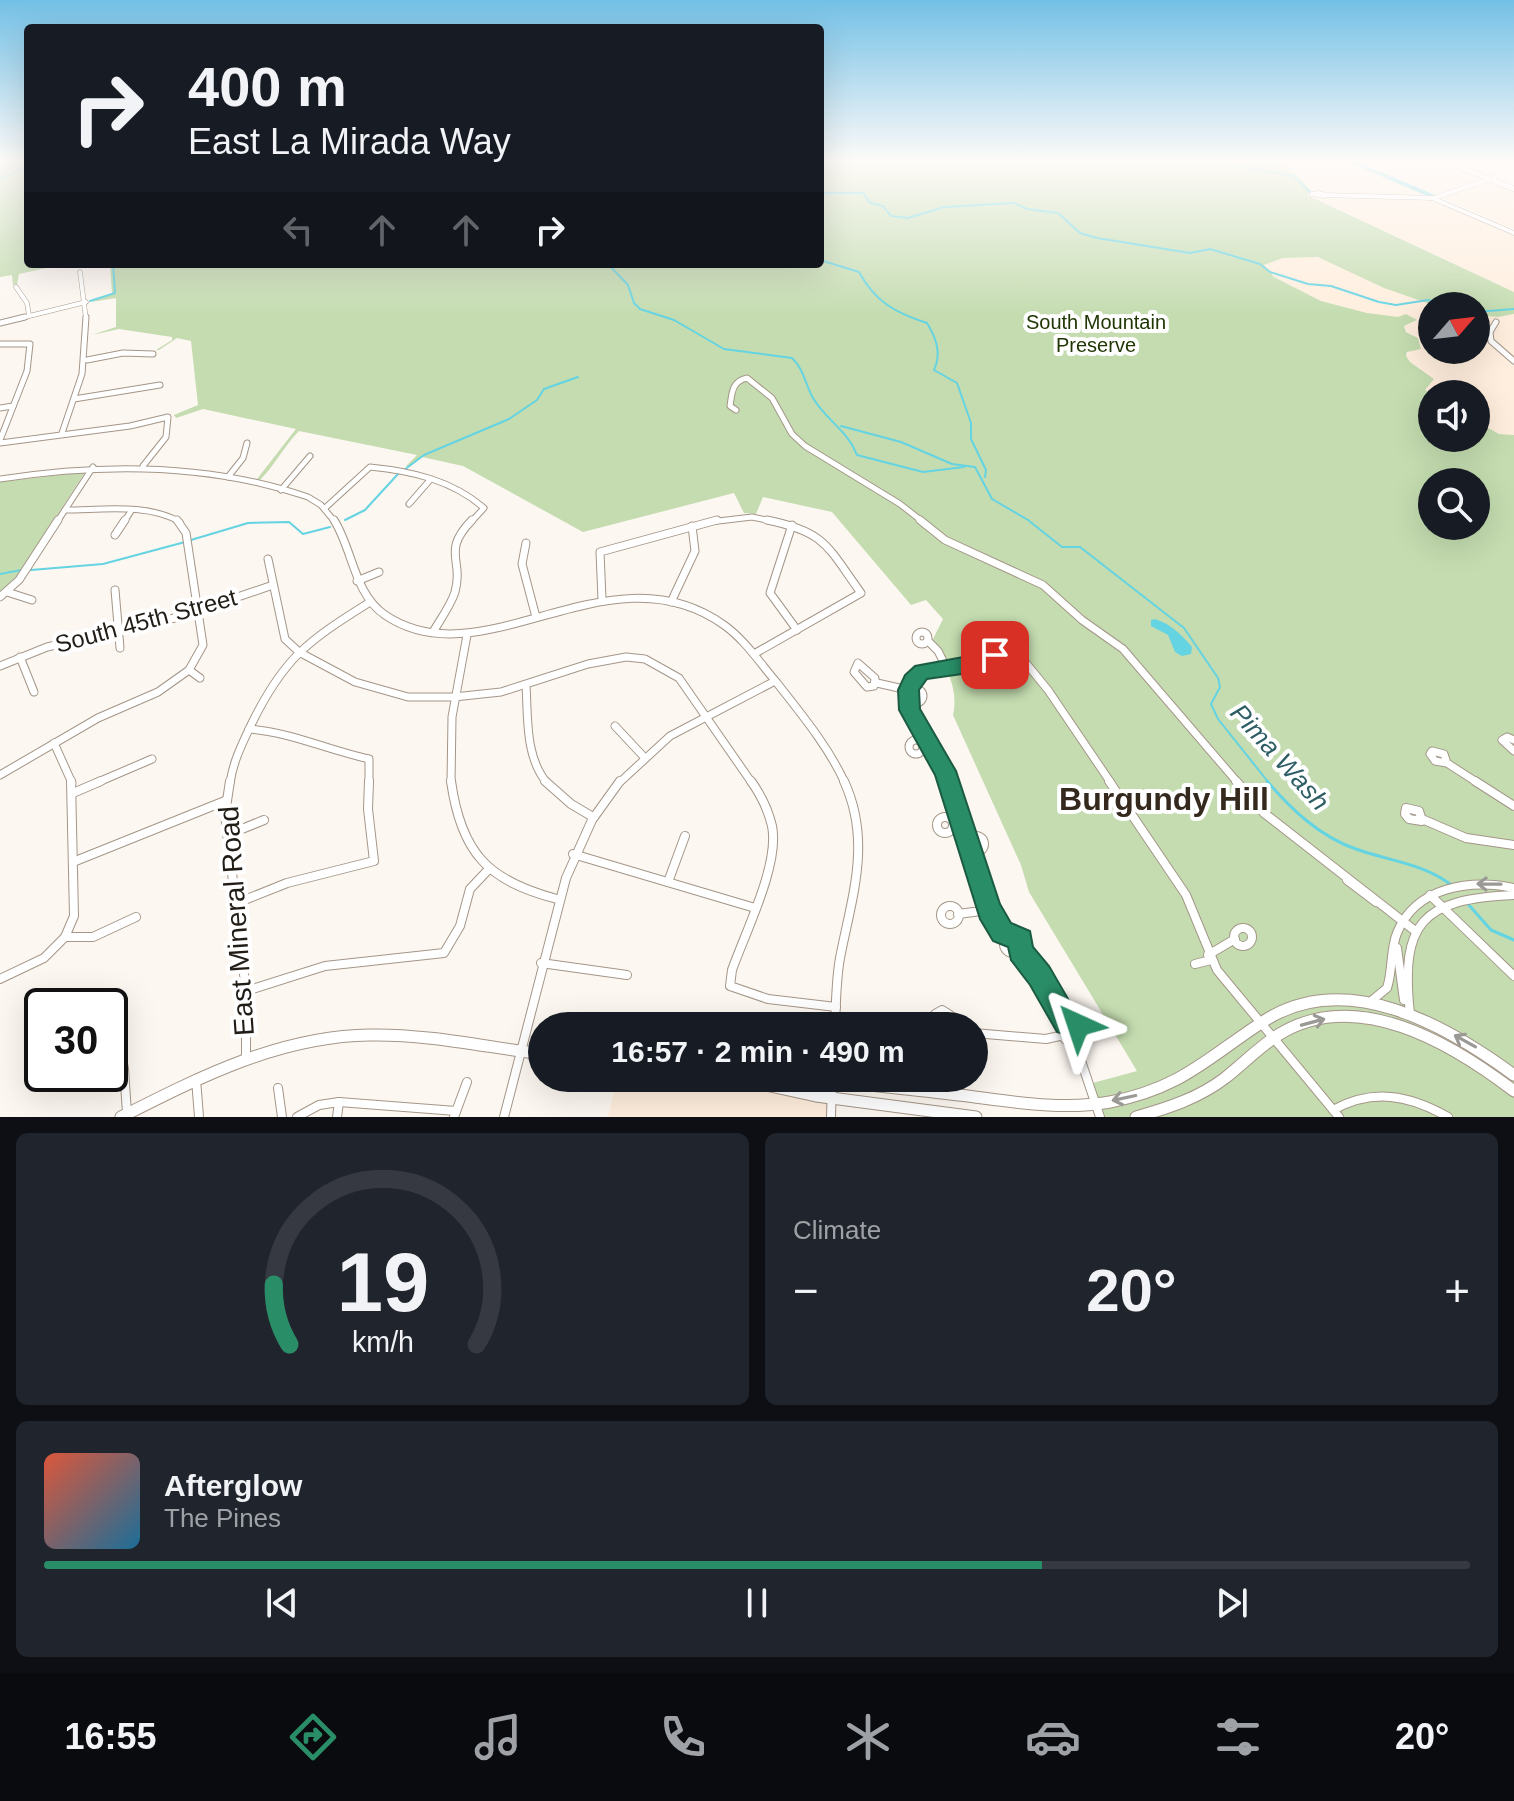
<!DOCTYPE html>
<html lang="en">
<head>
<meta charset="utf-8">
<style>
  :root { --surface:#171b24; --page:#20242c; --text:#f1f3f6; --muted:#9ea1a6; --line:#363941; --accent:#298d67 }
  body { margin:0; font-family:Helvetica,sans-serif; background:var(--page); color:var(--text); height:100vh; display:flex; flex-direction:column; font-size:30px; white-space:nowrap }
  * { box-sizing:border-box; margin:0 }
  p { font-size:26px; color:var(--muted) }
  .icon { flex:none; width:44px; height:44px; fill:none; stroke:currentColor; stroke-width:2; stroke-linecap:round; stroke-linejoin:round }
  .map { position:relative; height:1117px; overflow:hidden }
  .panel { display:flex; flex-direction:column; gap:16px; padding:16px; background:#0d0f14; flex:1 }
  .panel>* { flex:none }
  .top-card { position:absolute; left:24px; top:24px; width:800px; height:244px; border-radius:8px; box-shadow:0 8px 32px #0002; background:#171b24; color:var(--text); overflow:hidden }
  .needle { width:52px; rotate:62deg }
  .controls { position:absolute; left:1418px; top:292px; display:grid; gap:16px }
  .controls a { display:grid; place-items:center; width:72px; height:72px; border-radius:50%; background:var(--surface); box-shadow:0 8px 32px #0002; font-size:40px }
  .speed { position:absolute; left:24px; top:988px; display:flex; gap:16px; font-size:40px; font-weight:700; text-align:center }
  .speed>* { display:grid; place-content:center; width:104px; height:104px; border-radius:50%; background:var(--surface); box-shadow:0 8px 32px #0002; line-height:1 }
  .speed .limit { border:4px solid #111; border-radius:12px; background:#fff; color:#111 }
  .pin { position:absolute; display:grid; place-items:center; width:68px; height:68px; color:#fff; margin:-34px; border-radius:16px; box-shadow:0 4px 12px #0006 }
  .me { position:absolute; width:88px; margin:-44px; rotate:318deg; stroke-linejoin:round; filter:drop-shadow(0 0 6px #0008) }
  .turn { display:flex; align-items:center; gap:28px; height:168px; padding:0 32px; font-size:36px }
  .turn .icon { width:104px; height:104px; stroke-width:2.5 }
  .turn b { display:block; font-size:56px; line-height:68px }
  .lanes { display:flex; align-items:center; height:76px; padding:0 32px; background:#0003; justify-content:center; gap:40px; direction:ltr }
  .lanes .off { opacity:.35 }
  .big { font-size:60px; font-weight:600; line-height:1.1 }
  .panel .tile { flex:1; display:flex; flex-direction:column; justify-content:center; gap:12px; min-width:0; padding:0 28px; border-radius:12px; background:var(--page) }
  .panel .dial { align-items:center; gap:0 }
  .dial svg { height:208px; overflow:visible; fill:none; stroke:var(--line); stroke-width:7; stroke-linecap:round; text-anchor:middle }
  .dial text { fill:var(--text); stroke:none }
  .song { display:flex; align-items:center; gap:24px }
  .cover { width:96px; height:96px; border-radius:12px; background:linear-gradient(135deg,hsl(10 70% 55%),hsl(200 70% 35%)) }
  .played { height:8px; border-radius:4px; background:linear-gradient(90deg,var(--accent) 70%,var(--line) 70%) }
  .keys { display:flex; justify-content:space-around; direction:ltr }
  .heat { display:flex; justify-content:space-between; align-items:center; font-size:44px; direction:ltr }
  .panel .tiles { flex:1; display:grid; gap:16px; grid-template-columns:1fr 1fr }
  .tile:last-child { grid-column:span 2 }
  .trip { position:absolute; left:528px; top:1012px; width:460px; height:80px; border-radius:40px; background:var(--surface); box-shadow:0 8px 32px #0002; font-weight:600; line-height:80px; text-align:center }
  .tabs { display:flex; height:128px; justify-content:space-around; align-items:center; background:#090b0e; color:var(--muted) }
  .tabs .icon { width:56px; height:56px }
  .tabs .selected { color:var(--accent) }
  .tabs b { font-size:36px; color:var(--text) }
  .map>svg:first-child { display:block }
  .built { fill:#fed }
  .green { fill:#c4dcb0; fill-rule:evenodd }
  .water { fill:#64d3e2 }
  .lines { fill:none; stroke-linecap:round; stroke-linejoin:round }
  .stream-far1 { stroke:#64d3e2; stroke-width:2 }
  .stream { stroke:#64d3e2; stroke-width:3 }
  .canal { stroke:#64d3e2; stroke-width:4 }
  .minor-far3-casing { stroke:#a49688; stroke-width:5 }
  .minor-far2-casing { stroke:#a49688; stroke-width:7 }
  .minor-far1-casing { stroke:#a49688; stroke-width:9 }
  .minor-casing { stroke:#a49688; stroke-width:10 }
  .major-far1-casing { stroke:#a49688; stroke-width:6 }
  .major-casing { stroke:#a49688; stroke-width:13 }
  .minor-far3 { stroke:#fff; stroke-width:4 }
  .minor-far2 { stroke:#fff; stroke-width:5 }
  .minor-far1 { stroke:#fff; stroke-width:7 }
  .minor { stroke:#fff; stroke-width:8 }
  .major-far1 { stroke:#fff; stroke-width:5 }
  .major { stroke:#fff; stroke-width:11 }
  .oneway { stroke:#9b9996 }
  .route { fill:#298d67; stroke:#1b5c43; stroke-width:2 }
  .labels { text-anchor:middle; stroke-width:8; stroke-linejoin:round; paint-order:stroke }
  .far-park-label { font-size:20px; fill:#203704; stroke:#fff }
  .street-label { font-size:24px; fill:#211c16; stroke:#fff }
  .water-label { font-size:26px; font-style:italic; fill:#2e5e65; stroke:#fff }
  .near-street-label { font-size:28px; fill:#211c16; stroke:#fff }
  .near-neighbourhood-label { font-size:32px; font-weight:bold; fill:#35291e; stroke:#fff }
</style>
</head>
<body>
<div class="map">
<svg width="1514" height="1117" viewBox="0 0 1514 1117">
  <rect width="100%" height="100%" fill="#fdf7f1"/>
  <!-- built -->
  <g class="built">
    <polygon points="1277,160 1345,160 1514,234 1514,292 1307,194 1310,192 1288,165"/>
    <polygon points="1355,160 1440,160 1514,190 1514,229"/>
    <polygon points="1313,257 1325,259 1384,288 1439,306 1432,306 1432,350 1476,350 1476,315 1498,317 1514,314 1514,435 1499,434 1476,421 1476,394 1432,395 1424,390 1434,379 1410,362 1406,356 1418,338 1406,331 1404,326 1416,321 1367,313 1321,301 1274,277 1264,265 1284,258"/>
    <polygon points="617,1078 735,1078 832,1089 831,1117 608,1117"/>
  </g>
  <!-- green -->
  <g class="green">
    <polygon points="0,160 28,160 28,264 65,264 19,274 17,284 13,285 12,275 0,277"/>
    <path d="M820,160H1277L1288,165L1311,191L1307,195L1514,292V314L1498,317L1476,315V306H1439L1427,303L1384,288L1318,257L1283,258L1264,265L1274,277L1321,301L1367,313L1398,317L1406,314L1417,320L1404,326L1406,332L1418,338L1421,349L1407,352L1406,356L1410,362L1434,379L1425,390L1432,395V438H1476V421L1499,434L1514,435V1117H1100L1089,1084L1137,1071L1029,892L1021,865L953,715C959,689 946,664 931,643L943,619L926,600L911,605L832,512L763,497L756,514L744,513L734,493L583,532L463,466L422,457L409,467L406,466L417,455L299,431C284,446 275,465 260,480L257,479L296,429L203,409L176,418L174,415L198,405L191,341L177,338L159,350H156L172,340V337L119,329L92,335L116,327V298L91,302L112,294L110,264H820ZM1432,482H1476V526H1432Z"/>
    <polygon points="85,472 22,570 0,594 0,482"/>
  </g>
  <!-- water -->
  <path class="water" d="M1155,619C1171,624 1182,635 1192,647L1191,654L1182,656L1175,652L1168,635L1151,626V620Z"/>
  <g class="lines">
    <!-- stream-far1 -->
    <g class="stream-far1">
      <polyline points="1204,160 1294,176 1310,192"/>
      <polyline points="0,179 28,165"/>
      <polyline points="820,193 863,193 870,203 883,206 891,216 908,218 944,207 1014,203 1027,209 1058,213 1080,233 1097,238 1190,253 1210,249 1260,264 1270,272 1308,284 1331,286 1379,302 1396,305 1428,300 1452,306"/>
      <path d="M820,260L859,272C875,302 896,313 927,323C936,338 942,353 934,370L957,383L971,423V439L986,470L985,477"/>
      <path d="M608,264L628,285L634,303L640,309L674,320L724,349L792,358C804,369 805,384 813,398C826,420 848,431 857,455L923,472L964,467"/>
      <polyline points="90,301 115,293 113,264"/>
      <polyline points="1476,312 1514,309"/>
      <polyline points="841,426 901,442 952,464 975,467 992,499 1028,520 1062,547 1080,547 1184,628 1218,678 1220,687 1211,704 1218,719 1269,783"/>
      <polyline points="404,470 424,455 509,419 537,400 544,389 578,377"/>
      <polyline points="345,520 365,510 398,474"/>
      <polyline points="191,540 248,523 289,522 303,534 330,527"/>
      <polyline points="31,570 103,564 185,542"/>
      <polyline points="0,574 21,570"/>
    </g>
    <!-- stream -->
    <g class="stream">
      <path d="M1267,781C1291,809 1320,837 1356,849C1389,861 1421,863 1450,884"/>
      <polyline points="1468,904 1491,930 1514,940"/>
    </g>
    <!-- canal -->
    <polyline class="canal" points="1348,160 1437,198"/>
    <defs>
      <g id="minor-far3">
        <polygon points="1318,193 1323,194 1324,196 1312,194"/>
        <polyline points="1323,195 1434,198 1496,177"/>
        <polyline points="1432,198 1514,233"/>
        <polyline points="80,272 86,319"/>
        <polyline points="16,287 27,303 29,315"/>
        <polyline points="17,319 86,302"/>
      </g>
      <g id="minor-far2">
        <polyline points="1496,322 1490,332 1491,341 1514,361"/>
        <polyline points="0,323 25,317"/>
        <polyline points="0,344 30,344 27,371 0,440"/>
        <polyline points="87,360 123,353 153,354"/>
        <polyline points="74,399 160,385"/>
        <polyline points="0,408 13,406"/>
        <path d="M736,410L730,406C732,393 732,381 747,378L772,398L792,434L805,446L900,504L923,522"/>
        <polyline points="62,433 82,374 86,317"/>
        <polyline points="0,443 130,426 168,417 166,437 143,466"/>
        <polyline points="228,477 243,458 247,443"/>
        <path d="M0,479C102,463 209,463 308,497L321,505L335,522"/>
        <polyline points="281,490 310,456"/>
        <polyline points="409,504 430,480"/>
        <path d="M325,508L370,467C411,471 452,480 484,508L471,522"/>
        <path d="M65,510C101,510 148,503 180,522"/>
        <polyline points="57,522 93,467"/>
        <polyline points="124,522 131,511"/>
        <polyline points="710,522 752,517 776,522"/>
      </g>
      <g id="minor-far1">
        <path d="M334,520C353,550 354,594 385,615C484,682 609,543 724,625C745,640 760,663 777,683C802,715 828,746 845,783"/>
        <polyline points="920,520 945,540 1043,585 1082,620 1123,649 1238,783"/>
        <polyline points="792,525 770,593 797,630"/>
        <polyline points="115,535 125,520"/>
        <polyline points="526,543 522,564 536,617"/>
        <polyline points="268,559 285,639 299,652 355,682 408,697 454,697 501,692 588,664 626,657 645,659 679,678 752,783"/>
        <polyline points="357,581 379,572"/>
        <polyline points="115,590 120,648"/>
        <polyline points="7,592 32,600"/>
        <polyline points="0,597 19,580 58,520"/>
        <polyline points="602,599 600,552 717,520"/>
        <polyline points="671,602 695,551 692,526"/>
        <circle cx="922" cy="638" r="6"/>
        <path d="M433,632C440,620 451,605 455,592C464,559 441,552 472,520"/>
        <polyline points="1003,635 1048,690 1111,783"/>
        <polyline points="928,641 938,651 946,667"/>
        <path d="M754,654L861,593C827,546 826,532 767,520"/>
        <polyline points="20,657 34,692"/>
        <polygon points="858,663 875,678 874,686 867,687 854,672"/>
        <polyline points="0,666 47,647 179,617 273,585"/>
        <polyline points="189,670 200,678"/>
        <polyline points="877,683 908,690"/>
        <path d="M526,685C528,717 525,757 547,783"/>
        <circle cx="916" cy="696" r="7"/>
        <polyline points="615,726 644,757"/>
        <path d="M249,729C290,732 328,750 369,759V783"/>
        <circle cx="916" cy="747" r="7"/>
        <polyline points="1514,740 1507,737 1502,740 1514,751"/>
        <polyline points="54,743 72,783"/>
        <polygon points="1432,751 1444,754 1447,763 1435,761 1430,754"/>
        <polyline points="1447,763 1478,783"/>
        <polyline points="0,775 98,718 158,692 189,670 203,645 186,533 177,520"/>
        <polyline points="96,783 152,759"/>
        <path d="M230,783C233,762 242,744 251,725C284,657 308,641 370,602"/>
        <polyline points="451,783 452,717 467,635"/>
        <polyline points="619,783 670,736 775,681"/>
        <path d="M949,783C940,759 922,740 912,716C891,665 942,670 973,664C987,661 1000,653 1013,646"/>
      </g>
      <g id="minor">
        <polyline points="230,781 225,814 246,991 246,1058"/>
        <path d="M451,781C461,853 488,881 557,899"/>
        <polyline points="545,781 571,804 593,817"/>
        <path d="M751,781C761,795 768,809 772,826C780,864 745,933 732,970L730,986L768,999L836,1007"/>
        <path d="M948,781C967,832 970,893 1007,935"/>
        <polyline points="1109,781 1186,895 1217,970 1339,1117"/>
        <polyline points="1236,781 1264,813 1414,930"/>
        <polyline points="1475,781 1514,806"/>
        <polyline points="73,793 101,781"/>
        <polygon points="1406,808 1419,811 1422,821 1409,819 1405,814"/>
        <circle cx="945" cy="825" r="8"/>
        <polyline points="1422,819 1466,838 1514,845"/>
        <polyline points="227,835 264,820"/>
        <circle cx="976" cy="844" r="8"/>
        <polyline points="573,854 755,908"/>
        <polyline points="73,862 225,801"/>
        <polyline points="1347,880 1376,902"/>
        <polyline points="668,882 685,836"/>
        <polyline points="1430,895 1514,976"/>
        <polyline points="237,903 287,883 374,861 368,809 369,781"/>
        <circle cx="950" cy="915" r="9"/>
        <polyline points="958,914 989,910"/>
        <circle cx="1243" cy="937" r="9"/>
        <circle cx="1013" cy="944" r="9"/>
        <polyline points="65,937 74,916 71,781"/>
        <polyline points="1397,948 1404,1000"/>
        <polyline points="1020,951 1066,1022"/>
        <polyline points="1208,955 1235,939"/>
        <polyline points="541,963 627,975"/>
        <polyline points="1195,964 1211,960"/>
        <polyline points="0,979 44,958 65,937 93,937 136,917"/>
        <polyline points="246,991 325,966 444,953 460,926 470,889 488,870"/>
        <path d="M1370,1002L1387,988C1393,970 1390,950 1397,933C1416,886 1471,879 1514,888"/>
        <path d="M1410,1014C1400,922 1422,899 1514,895"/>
        <circle cx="1072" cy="1032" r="10"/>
        <polyline points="115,1023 124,1069 127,1113"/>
        <path d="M835,1026C836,1003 836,980 840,958C852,896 872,842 844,781"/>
        <polyline points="935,1026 935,1014 942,1010 950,1015 952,1026"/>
        <polyline points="974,1033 1046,1039 1064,1035"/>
        <polyline points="1075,1043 1100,1117"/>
        <polyline points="196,1079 199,1117"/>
        <polyline points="278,1088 282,1117"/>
        <path d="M1333,1110C1373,1088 1409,1095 1448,1117"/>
        <polyline points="297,1117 319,1105 339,1102 456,1111"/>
        <polyline points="337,1117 339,1102"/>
        <polyline points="454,1117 467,1082"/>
        <polyline points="504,1117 566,878 592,820 620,781"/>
        <polyline points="831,1117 832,1081"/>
      </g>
      <polyline id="major-far1" points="1443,160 1514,189"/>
      <g id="major">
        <polyline points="735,1078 816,1096 976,1117"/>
        <path d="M815,1078C863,1085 911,1089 959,1095C1009,1101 1060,1111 1110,1102C1182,1088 1207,1058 1264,1021C1346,968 1446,1025 1514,1075"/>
        <path d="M121,1117C200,1077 280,1036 370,1035C428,1034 485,1047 542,1054"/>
        <path d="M1136,1117C1168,1108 1199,1098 1225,1078C1243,1064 1259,1047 1278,1035C1356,986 1451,1043 1514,1091"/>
      </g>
    </defs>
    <!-- minor-far3 casing -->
    <use href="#minor-far3" class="minor-far3-casing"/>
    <!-- minor-far2 casing -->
    <use href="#minor-far2" class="minor-far2-casing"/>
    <!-- minor-far1 casing -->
    <use href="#minor-far1" class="minor-far1-casing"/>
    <!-- minor casing -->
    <use href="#minor" class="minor-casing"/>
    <!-- major-far1 casing -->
    <use href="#major-far1" class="major-far1-casing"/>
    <!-- major casing -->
    <use href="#major" class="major-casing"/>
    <!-- minor-far3 -->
    <use href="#minor-far3" class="minor-far3"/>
    <!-- minor-far2 -->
    <use href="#minor-far2" class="minor-far2"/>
    <!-- minor-far1 -->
    <use href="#minor-far1" class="minor-far1"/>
    <!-- minor -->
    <use href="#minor" class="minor"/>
    <!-- major-far1 -->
    <use href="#major-far1" class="major-far1"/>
    <!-- major -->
    <use href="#major" class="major"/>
  </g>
  <!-- one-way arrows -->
  <defs><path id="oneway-shaft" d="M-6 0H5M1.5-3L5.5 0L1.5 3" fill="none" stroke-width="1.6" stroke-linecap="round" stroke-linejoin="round" transform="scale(2)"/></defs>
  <g class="oneway">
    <use href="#oneway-shaft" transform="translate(1489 884) rotate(-179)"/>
    <use href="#oneway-shaft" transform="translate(1313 1022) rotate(-15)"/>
    <use href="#oneway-shaft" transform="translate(1465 1041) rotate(-151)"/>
    <use href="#oneway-shaft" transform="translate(1124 1098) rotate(168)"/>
  </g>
  <!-- sky -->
  <linearGradient id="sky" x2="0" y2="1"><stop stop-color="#73c0e6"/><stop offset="0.51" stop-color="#fefbf9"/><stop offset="1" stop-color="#fefbf9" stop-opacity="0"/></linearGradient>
  <rect width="1514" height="316" fill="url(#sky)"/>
  <!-- route -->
  <polygon class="route" points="995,647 1002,649 1005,655 1002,661 976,672 927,679 919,690 920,709 956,771 1000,904 1011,923 1030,931 1033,947 1049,966 1075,1011 1087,1016 1091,1025 1087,1035 1078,1039 1057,1032 1030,985 1011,960 1008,947 993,941 980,919 935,775 899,710 898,690 905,675 915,666 974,655"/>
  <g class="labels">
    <!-- far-park labels -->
    <g class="far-park-label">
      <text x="1096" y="329">South Mountain<tspan x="1096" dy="23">Preserve</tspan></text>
    </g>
    <!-- street labels -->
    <g class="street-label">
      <text transform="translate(146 621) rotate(-15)" y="8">South 45th Street</text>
    </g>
    <!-- water labels -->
    <g class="water-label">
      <text transform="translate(1280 757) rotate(48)" y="9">Pima Wash</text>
    </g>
    <!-- near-street labels -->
    <g class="near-street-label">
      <text transform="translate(236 921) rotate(-94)" y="10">East Mineral Road</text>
    </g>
    <!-- near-neighbourhood labels -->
    <g class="near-neighbourhood-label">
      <text x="1164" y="810">Burgundy Hill</text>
    </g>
  </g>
</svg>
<div class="controls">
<a><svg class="needle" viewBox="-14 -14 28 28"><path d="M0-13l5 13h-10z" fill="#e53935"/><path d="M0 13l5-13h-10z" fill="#9ea1a6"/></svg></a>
<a><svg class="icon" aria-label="sound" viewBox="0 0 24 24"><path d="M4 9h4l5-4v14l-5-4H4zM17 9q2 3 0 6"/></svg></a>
<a><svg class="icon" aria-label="search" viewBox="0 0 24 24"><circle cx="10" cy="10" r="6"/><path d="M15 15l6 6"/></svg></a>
</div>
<div class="speed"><div class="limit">30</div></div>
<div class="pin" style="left:995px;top:655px;background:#d93025"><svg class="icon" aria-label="arrive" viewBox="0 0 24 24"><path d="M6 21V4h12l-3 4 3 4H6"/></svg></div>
<svg class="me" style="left:1078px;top:1025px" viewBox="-20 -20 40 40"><path d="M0-17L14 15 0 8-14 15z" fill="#298d67" stroke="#fff" stroke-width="4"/></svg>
<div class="trip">16:57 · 2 min · 490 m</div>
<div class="top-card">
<div class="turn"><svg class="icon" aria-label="right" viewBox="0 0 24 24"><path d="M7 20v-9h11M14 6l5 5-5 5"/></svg><div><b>400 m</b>East La Mirada Way</div></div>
<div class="lanes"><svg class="icon off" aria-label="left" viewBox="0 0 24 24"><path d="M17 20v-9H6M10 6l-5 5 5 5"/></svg><svg class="icon off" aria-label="ahead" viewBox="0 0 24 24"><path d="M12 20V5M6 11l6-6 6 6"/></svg><svg class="icon off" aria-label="ahead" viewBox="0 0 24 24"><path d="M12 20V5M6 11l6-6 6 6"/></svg><svg class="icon" aria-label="right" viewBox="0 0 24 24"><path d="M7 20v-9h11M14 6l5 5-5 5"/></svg></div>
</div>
</div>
<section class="panel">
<div class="tiles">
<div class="tile dial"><svg viewBox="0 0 100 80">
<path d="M14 69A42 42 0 1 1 86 69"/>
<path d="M14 69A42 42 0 0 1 8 46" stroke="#298d67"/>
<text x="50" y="56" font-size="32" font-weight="700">19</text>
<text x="50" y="72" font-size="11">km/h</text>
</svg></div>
<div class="tile"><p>Climate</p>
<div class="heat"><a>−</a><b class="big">20°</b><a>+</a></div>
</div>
<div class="tile">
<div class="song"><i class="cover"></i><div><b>Afterglow</b><p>The Pines</p></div></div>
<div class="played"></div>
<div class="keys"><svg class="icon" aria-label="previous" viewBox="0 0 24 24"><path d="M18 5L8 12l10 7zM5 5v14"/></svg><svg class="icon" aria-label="pause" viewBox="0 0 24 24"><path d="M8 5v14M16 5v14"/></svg><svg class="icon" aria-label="next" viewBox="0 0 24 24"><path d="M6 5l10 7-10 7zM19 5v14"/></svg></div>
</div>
</div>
</section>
<nav class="tabs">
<b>16:55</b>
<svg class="icon selected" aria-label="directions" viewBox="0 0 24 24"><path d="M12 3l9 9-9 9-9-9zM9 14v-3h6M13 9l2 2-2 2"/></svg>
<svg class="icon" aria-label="music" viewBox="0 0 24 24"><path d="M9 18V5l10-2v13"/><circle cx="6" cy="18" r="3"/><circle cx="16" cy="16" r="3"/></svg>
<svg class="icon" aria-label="phone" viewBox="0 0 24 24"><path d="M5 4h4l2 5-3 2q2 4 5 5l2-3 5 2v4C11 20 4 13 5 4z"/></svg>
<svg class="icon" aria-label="climate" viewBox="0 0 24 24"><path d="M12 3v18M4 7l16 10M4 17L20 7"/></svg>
<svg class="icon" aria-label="car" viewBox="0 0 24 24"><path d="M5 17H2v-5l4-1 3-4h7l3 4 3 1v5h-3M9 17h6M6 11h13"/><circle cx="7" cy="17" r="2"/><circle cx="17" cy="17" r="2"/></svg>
<svg class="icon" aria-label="filters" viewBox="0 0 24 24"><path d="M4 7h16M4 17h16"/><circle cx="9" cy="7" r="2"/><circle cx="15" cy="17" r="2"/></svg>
<b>20°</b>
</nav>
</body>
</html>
